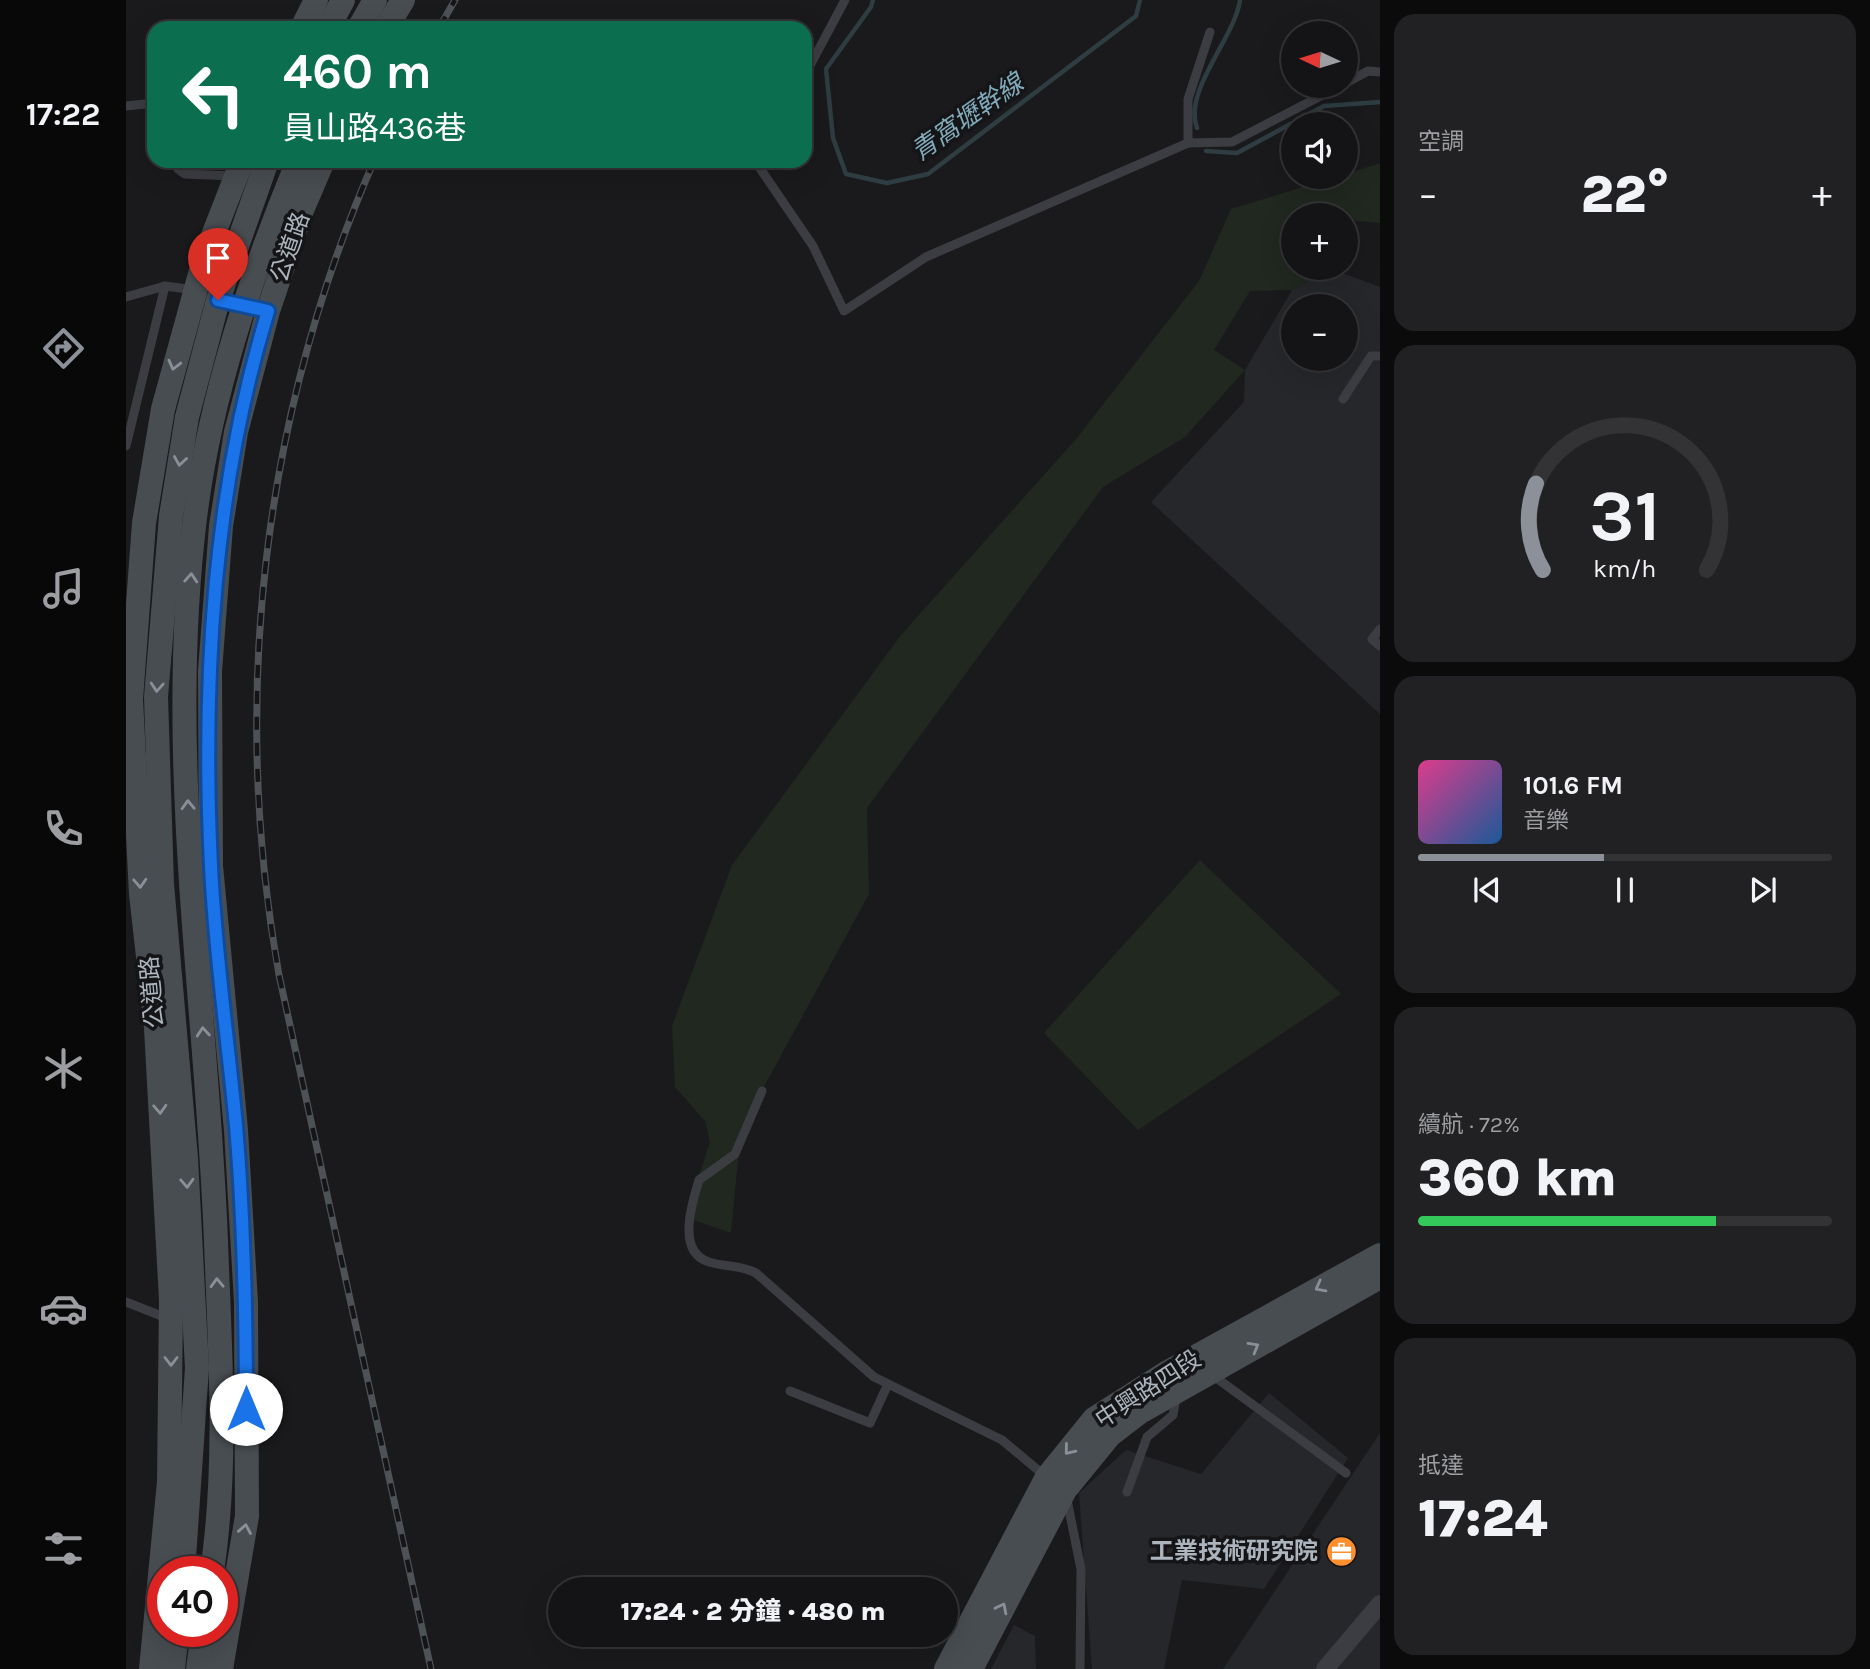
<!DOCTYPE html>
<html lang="zh-TW">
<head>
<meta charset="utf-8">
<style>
  :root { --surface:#141416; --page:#212123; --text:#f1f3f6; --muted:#9d9ea1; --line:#333335; --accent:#8c9099 }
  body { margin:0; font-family:Karla,"Noto Sans TC",sans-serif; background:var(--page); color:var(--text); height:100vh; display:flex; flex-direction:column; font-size:26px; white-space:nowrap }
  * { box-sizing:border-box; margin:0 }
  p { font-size:23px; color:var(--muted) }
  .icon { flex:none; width:38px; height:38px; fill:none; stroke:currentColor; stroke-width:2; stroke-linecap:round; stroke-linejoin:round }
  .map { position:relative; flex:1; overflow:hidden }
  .side { display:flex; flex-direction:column; gap:14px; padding:14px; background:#0b0b0c; width:490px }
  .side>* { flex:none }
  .top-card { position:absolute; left:21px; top:21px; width:665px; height:147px; border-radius:21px; box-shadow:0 7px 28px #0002,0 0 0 2px var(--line); background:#0b6e4f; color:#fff; overflow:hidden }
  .needle { width:46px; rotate:274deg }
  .tools { position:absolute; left:1155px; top:21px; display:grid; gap:14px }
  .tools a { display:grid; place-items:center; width:77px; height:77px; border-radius:50%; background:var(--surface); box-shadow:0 7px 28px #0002,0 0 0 2px var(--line); font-size:35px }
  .speed { position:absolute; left:21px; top:1556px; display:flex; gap:14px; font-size:35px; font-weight:700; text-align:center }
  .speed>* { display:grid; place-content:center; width:91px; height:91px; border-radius:50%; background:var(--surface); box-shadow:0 7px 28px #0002,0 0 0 2px var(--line); line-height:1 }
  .speed .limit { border:10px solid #d22; background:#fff; color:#111 }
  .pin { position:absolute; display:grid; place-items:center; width:60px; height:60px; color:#fff; margin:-72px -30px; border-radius:50% 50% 50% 0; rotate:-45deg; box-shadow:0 0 7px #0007 }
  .pin .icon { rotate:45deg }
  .me { position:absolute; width:77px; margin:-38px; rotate:0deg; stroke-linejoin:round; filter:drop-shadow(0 0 5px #0008) }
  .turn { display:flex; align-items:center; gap:24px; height:147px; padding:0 21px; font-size:32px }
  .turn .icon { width:91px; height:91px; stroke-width:2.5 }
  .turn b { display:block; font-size:49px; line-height:60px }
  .big { font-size:52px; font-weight:800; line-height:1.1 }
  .side .tile { flex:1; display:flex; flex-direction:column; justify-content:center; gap:10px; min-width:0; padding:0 24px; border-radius:21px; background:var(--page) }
  .side .dial { align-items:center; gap:0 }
  .dial svg { height:182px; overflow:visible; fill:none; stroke:var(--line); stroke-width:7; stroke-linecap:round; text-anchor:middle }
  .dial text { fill:var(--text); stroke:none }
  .song { display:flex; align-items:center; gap:21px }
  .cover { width:84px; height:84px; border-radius:10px; background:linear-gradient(135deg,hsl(330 70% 55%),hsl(210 70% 35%)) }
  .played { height:7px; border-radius:4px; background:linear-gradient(90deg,var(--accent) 45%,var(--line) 45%) }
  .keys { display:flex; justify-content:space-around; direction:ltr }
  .heat { display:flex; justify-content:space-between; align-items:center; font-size:38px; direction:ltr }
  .charge { height:10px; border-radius:5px; background:linear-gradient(90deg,#34c759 72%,var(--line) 0) }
  .trip { position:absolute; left:422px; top:1577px; width:410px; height:70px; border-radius:35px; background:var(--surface); box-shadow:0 7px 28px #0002,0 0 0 2px var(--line); font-weight:800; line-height:70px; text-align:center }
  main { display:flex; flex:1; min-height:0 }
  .menu { display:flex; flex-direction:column; width:126px; justify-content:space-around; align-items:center; background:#080809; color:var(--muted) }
  .menu .icon { width:49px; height:49px }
  .menu .on { color:var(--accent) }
  .menu b { font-size:32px; color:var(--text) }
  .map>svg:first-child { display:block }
  .built { fill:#26272a; fill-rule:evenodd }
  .green { fill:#20281f }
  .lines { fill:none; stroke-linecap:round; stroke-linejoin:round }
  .stream { stroke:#2e3d42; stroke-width:4.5 }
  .lane { stroke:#3b3d42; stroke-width:9 }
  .street { stroke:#3b3d42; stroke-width:18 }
  .secondary { stroke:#484d52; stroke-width:24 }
  .rail-casing { stroke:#4d5257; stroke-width:7 }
  .rail { stroke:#151518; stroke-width:4.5; stroke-dasharray:13; stroke-linecap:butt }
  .oneway { stroke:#899098 }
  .route-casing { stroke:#114b97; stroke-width:18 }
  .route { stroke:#1a73e8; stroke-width:12 }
  .labels { text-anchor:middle; stroke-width:7; stroke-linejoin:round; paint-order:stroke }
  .street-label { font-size:24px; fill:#acb4bd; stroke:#151518 }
  .poi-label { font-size:24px; font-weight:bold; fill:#acb4bd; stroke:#151518; text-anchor:end }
  .water-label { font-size:26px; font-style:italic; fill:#81abba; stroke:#151518 }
</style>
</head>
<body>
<main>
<nav class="menu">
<b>17:22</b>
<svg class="icon on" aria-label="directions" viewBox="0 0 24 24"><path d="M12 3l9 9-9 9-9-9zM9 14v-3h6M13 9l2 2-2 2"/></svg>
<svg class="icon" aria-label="music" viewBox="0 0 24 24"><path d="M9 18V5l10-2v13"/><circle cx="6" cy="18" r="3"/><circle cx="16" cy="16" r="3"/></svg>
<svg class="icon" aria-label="phone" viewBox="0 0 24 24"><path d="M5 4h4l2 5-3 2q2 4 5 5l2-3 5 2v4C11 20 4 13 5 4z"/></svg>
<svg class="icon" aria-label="climate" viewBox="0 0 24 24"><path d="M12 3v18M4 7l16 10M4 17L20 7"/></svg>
<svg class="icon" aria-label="car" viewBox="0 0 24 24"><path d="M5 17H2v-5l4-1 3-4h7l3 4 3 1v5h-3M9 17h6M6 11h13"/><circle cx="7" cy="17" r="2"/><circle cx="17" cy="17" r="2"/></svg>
<svg class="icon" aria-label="filters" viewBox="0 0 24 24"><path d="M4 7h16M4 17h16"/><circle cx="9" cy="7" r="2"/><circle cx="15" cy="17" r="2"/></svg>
</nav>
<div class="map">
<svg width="1254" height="1669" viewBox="0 0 1254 1669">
  <rect width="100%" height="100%" fill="#1a1a1d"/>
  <!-- built -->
  <g class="built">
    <path d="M1203,268L1254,287V714L1025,502L1118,402L1119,370L1166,290ZM1167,306H1220V359H1167Z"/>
    <polygon points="1143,1393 1222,1458 1138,1589 1056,1580 1038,1669 966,1669 953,1493 1000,1450 1075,1474"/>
    <polygon points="1254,1433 1254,1669 1097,1669"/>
    <polygon points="888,1625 909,1636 910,1669 865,1669"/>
  </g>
  <!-- green -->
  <g class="green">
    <polygon points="1254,163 1254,223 1220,220 1220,215 1167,215 1167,268 1203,268 1166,290 1124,291 1088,350 1119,370 1059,437 977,487 741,808 743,894 615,1129 605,1233 559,1217 584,1142 579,1121 549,1087 546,1026 606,865 775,635 951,438 1073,281 1105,209 1210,177 1220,177 1220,174"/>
    <polygon points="1074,860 1215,994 1012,1130 918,1033"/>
  </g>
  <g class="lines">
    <!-- stream -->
    <g class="stream">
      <polyline points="747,0 745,7 700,69 707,138 720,174 761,183 802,174 1010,16 1014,0"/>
      <path d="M1071,128C1057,90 1109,38 1114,0"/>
      <polyline points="1080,151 1111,153 1198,106 1254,102"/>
    </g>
    <!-- lane -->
    <g class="lane">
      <polyline points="1084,32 1062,99 1062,143 1106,142 1214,86"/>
      <polyline points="679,75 719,0"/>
      <polyline points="1220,83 1242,71 1254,72"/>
      <polyline points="0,106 28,103"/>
      <polyline points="50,161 52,169 59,174 108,176"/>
      <polyline points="629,161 687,246 718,311 800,257 1062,143"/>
      <polyline points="0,297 39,286 69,290"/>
      <polyline points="1217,399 1245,356 1254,356"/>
      <polyline points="0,446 39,286"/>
      <polyline points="1254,629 1246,639 1254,646"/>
      <path d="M636,1091L609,1154L573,1180C566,1203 550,1252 583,1262C599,1267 615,1265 630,1273L748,1377L876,1440L919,1476"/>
      <polyline points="0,1302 43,1319"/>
      <polyline points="1085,1374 1220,1473"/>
      <polyline points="664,1391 744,1423 762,1384"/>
      <polyline points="1001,1492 1021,1437 1047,1415 1050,1398"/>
      <polyline points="941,1500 955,1569 954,1669"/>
    </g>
    <!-- street -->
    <polyline class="street" points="1199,1669 1254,1604"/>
    <!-- secondary -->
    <g class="secondary">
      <polyline points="176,28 190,0"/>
      <polyline points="202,28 217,0"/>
      <polyline points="233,28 249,0"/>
      <polyline points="260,28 277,0"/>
      <polyline points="57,1572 71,1368 60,1158 36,884 30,697 45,516 61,417 92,300 141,161"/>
      <path d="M86,1572C102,1464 94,1351 90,1242C81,1002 39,759 69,518C84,395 125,276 172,161"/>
      <polyline points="25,1669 43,1482 45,1300 30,1028 15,894 5,699 18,523 37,409 79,256 116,161"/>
      <polyline points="47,1669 51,1631"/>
      <polyline points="72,1669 77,1631"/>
      <polyline points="95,1669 121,1516 120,1302 110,1130 85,866 84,671 95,526 110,432 142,311 176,210 197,161"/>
      <polyline points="820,1669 921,1477 968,1419 1042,1372 1254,1255"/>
      <polyline points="845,1669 939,1490 984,1435 1014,1412 1254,1277"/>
    </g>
    <defs>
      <g id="rail">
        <polyline points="313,28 329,0"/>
        <path d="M248,161C136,417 104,700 153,975L305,1669"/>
      </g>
    </defs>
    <!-- rail casing -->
    <use href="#rail" class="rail-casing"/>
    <!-- rail -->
    <use href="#rail" class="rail"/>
  </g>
  <!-- one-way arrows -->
  <defs><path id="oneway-chevron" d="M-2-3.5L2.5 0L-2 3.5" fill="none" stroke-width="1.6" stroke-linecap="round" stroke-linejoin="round" transform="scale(1.75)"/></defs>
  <g class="oneway">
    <use href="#oneway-chevron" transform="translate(48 365) rotate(104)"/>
    <use href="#oneway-chevron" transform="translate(54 461) rotate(99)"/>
    <use href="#oneway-chevron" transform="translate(65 578) rotate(-86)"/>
    <use href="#oneway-chevron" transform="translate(31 687) rotate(94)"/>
    <use href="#oneway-chevron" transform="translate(62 805) rotate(-92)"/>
    <use href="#oneway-chevron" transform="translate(14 883) rotate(87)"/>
    <use href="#oneway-chevron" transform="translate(77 1032) rotate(-95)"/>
    <use href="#oneway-chevron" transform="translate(34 1109) rotate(87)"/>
    <use href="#oneway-chevron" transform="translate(61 1183) rotate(87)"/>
    <use href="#oneway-chevron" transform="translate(91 1283) rotate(-92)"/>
    <use href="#oneway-chevron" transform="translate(1194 1287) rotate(152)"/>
    <use href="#oneway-chevron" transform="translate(1128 1347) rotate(-30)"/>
    <use href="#oneway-chevron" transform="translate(45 1361) rotate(90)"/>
    <use href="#oneway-chevron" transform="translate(943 1450) rotate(129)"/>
    <use href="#oneway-chevron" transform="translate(119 1529) rotate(-80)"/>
    <use href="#oneway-chevron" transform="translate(876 1608) rotate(-63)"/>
  </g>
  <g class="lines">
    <defs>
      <path id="route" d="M92,300L142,311C87,490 76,680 85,866C89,953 102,1040 110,1126C118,1220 120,1315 120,1409"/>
    </defs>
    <!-- route casing -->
    <use href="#route" class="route-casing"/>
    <!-- route -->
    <use href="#route" class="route"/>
  </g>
  <!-- icons -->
  <defs>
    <symbol id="office-disc" viewBox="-11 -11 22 22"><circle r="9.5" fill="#ff8e2f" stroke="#151518"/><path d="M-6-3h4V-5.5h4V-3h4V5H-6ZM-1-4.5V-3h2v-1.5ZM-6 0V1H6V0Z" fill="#fff"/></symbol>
  </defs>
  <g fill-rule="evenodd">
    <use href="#office-disc" x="1198" y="1534" width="35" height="35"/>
  </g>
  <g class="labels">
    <!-- street labels -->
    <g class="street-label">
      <text transform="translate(164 247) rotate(-71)" y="8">公道路</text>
      <text transform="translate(26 992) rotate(-95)" y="8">公道路</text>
      <text transform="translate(1022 1389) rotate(-33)" y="8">中興路四段</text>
    </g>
    <!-- poi labels -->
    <g class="poi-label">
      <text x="1192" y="1559">工業技術研究院</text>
    </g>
    <!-- water labels -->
    <g class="water-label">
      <text transform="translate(841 117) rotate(-35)" y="9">青窩壢幹線</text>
    </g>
  </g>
</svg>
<div class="tools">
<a><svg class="needle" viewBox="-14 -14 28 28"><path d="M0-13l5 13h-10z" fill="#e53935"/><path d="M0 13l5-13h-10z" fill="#9d9ea1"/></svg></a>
<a><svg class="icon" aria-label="sound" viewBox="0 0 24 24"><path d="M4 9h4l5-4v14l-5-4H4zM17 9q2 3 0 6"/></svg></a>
<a>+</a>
<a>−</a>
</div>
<div class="speed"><div class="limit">40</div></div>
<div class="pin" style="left:92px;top:300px;background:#d93025"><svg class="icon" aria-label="arrive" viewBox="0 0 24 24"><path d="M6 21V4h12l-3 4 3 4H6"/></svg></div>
<svg class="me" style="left:120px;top:1409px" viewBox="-20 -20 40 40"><circle r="19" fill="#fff"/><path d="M0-13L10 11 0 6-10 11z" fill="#1a73e8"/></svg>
<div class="trip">17:24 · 2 分鐘 · 480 m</div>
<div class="top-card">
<div class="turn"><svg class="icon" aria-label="left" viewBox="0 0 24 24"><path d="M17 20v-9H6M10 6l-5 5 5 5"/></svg><div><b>460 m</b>員山路436巷</div></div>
</div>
</div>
<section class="side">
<div class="tile"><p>空調</p>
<div class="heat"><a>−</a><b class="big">22°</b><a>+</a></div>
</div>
<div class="tile dial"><svg viewBox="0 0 100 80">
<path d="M14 69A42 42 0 1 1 86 69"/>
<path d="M14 69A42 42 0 0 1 11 31" stroke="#8c9099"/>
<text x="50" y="56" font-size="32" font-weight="700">31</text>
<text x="50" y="72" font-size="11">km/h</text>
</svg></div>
<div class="tile">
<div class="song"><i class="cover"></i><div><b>101.6 FM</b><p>音樂</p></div></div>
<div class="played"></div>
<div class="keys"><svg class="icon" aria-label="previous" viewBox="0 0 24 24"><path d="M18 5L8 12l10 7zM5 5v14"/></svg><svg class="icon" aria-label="pause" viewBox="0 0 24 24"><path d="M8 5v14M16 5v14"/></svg><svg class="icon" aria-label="next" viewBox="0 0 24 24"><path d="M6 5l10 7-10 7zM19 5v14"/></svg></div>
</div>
<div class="tile"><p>續航 · 72%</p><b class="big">360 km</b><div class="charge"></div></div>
<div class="tile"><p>抵達</p><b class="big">17:24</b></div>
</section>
</main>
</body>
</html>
